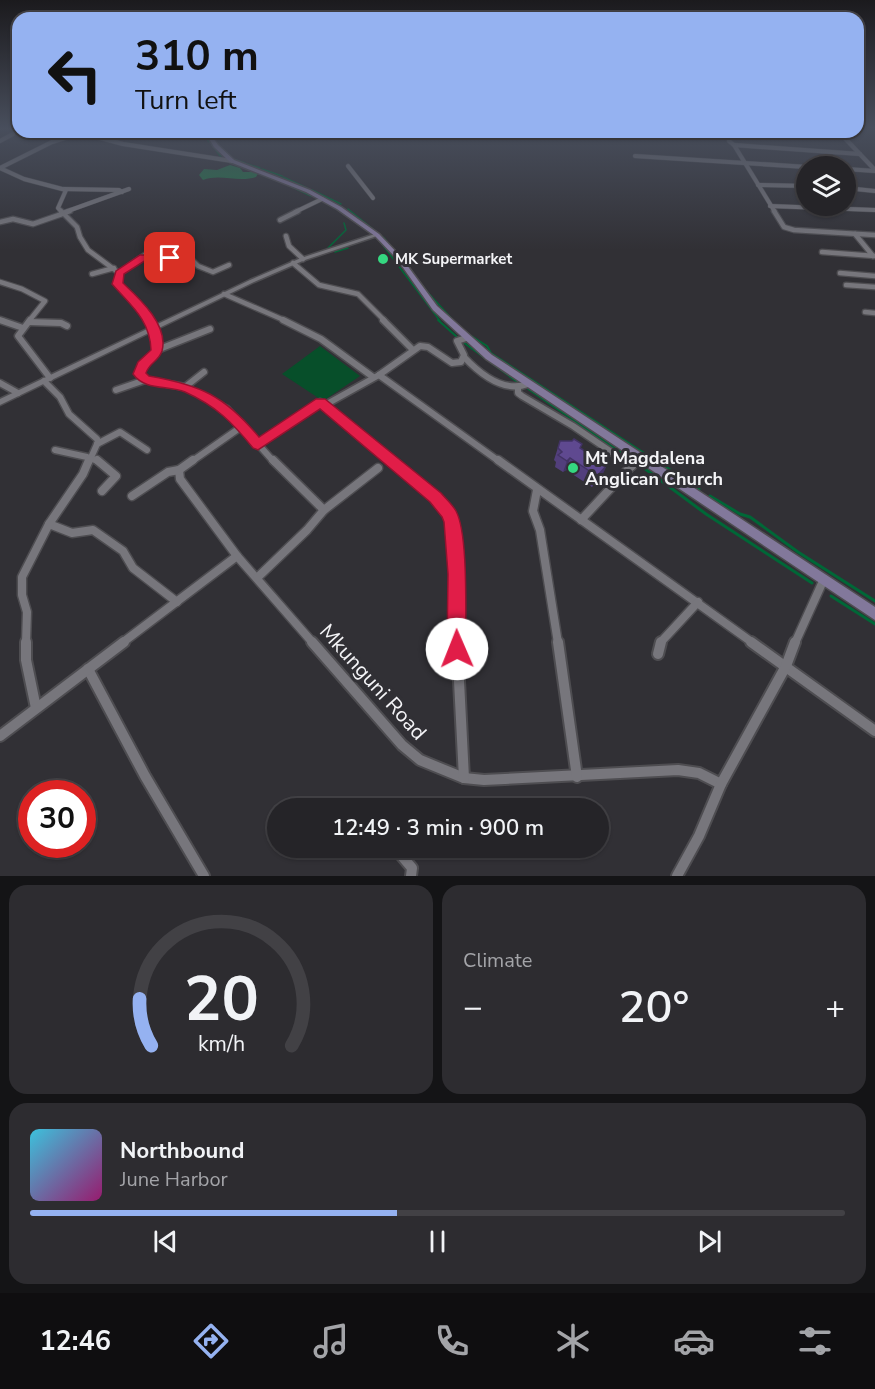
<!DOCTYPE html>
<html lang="en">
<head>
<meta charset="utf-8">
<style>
  :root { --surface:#252428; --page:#2d2c30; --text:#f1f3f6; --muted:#a3a4a8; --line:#424145; --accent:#95b2f1 }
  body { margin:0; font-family:"Nunito Sans",sans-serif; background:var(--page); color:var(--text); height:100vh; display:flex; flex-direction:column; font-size:22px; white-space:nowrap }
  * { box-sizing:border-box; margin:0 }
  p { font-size:20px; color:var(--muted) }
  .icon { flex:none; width:33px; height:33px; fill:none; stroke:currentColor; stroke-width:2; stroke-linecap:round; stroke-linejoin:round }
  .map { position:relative; height:876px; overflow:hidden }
  .sheet { display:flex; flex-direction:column; gap:9px; padding:9px; background:#141416; flex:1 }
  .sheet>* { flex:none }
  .top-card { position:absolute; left:12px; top:12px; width:852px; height:126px; border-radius:18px; box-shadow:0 2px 4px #0004,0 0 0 2px var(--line); background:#95b2f1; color:#111; overflow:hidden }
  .fabs { position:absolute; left:796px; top:156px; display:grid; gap:12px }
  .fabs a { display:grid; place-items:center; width:60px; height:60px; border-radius:50%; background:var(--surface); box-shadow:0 2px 4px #0004,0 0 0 2px var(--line); font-size:30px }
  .speed { position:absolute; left:18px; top:780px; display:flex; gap:12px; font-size:30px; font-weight:700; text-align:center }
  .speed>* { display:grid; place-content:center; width:78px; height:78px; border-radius:50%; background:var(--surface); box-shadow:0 2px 4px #0004,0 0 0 2px var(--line); line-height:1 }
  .speed .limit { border:9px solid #d22; background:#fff; color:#111 }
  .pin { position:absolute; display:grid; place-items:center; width:51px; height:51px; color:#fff; margin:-26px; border-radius:12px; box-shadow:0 3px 9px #0006 }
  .me { position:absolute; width:66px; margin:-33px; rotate:359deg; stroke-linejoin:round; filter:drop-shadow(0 0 4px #0008) }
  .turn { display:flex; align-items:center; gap:21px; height:126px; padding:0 24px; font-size:27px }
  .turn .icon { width:78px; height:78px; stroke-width:2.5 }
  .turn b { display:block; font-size:42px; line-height:51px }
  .big { font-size:45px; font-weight:600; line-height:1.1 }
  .sheet .widget { flex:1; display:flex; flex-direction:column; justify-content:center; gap:9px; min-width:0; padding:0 21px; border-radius:18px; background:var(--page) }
  .sheet .dial { align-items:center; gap:0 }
  .dial svg { height:156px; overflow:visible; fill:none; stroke:var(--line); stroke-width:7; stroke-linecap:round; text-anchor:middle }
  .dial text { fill:var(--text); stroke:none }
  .song { display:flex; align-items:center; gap:18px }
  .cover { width:72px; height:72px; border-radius:9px; background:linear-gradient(135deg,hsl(190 70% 55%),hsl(320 70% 35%)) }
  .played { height:6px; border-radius:3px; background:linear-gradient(90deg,var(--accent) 45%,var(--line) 45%) }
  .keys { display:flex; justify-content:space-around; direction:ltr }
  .heat { display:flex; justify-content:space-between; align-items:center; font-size:33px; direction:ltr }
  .sheet .tiles { flex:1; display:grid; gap:9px; grid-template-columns:1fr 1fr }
  .widget:last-child { grid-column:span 2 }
  .trip { position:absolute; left:267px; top:798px; width:342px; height:60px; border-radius:30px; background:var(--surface); box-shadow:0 2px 4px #0004,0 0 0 2px var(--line); font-weight:600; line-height:60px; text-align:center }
  .dock { display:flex; height:96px; justify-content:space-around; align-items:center; background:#0f0e10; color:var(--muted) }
  .dock .icon { width:42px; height:42px }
  .dock .active { color:var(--accent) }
  .dock b { font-size:27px; color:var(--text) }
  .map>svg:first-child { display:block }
  .green { fill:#074f2a }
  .forest { fill:#1f7847 }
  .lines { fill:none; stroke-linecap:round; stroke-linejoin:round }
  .stream-far2 { stroke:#006737; stroke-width:1.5 }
  .stream-far1 { stroke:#006737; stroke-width:2 }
  .stream { stroke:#006737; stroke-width:3 }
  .minor-far4-casing { stroke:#4e4d51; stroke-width:5 }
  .minor-far3-casing { stroke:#4e4d51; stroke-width:7 }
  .minor-far2-casing { stroke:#4e4d51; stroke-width:9 }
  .minor-far1-casing { stroke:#4e4d51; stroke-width:11 }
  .minor-casing { stroke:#4e4d51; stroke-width:14 }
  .tertiary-casing { stroke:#4e4d51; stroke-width:3 }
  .secondary-casing { stroke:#4e4d51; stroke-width:3 }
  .minor-far4 { stroke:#77767c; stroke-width:4 }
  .minor-far3 { stroke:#77767c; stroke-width:4.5 }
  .minor-far2 { stroke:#77767c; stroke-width:6 }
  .minor-far1 { stroke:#77767c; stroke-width:8 }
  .minor { stroke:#77767c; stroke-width:10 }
  .tertiary { fill:#77767c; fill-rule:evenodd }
  .secondary { fill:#82789b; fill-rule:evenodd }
  .wall { fill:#523f7c }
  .shaded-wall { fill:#423365 }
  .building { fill:#5f4990; stroke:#423365; stroke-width:1.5 }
  .route { fill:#e11d48; stroke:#92132f; stroke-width:1.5 }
  .poi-dot { fill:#35d881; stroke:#313035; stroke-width:2 }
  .labels { text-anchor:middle; stroke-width:6; stroke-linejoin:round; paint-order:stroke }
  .far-poi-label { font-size:15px; font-weight:bold; fill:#f4f4f7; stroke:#313035; text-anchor:start }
  .poi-label { font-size:18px; font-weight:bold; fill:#f4f4f7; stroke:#313035; text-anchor:start }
  .near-street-label { font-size:21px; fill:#f4f4f7; stroke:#313035 }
</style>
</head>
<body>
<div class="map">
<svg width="875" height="876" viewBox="0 0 875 876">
  <rect width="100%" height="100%" fill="#313035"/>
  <!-- green -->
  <polygon class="green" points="320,346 360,376 323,401 282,374"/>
  <!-- forest -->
  <path class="forest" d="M230,165L240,168L243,172H259L256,177C238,183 220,173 203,180L199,175L204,169L217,170Z"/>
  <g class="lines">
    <!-- stream-far2 -->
    <g class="stream-far2">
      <polyline points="203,132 205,136"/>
      <polyline points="206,138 209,142"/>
      <polyline points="212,145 221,157"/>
      <polyline points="233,159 245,163"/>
      <polyline points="247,164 260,168"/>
      <polyline points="262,169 282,176"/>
      <polyline points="283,177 307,188"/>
      <polyline points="288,185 311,196"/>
      <polyline points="312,190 341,204"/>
      <polyline points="348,209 384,238 413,274"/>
      <polyline points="379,240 440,321"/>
      <polyline points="328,248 346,230 344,223"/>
      <polyline points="335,252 348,248"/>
      <polyline points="422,286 452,319"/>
    </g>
    <!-- stream-far1 -->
    <g class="stream-far1">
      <polyline points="438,320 457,337"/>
      <polyline points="465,332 487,346 491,353 658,462"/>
      <polyline points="463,342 520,384"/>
      <polyline points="528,389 629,458"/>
    </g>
    <!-- stream -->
    <g class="stream">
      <polyline points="655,460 699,489"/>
      <polyline points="640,465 706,514 812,583"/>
      <polyline points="710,496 740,514 750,517 798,552 875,601"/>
      <polyline points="831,596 875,624"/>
    </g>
    <defs>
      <g id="minor-far4">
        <polyline points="0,128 13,127"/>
        <polyline points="78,132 123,144 232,161"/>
        <polyline points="839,132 875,170"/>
        <polyline points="0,141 13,134"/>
        <polyline points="729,141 734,145 775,212"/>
        <polyline points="734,145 860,154"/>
        <polyline points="635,156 807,167"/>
        <polyline points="348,166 373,198"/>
        <polyline points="0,168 24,179 66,190 58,208 62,212"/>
        <polyline points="0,168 52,142 81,133"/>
        <polyline points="846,169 875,171"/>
        <polyline points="758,185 807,186"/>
        <polyline points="846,188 875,191"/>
        <polyline points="64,189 119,190 122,192"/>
        <polyline points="770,206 875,210"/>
        <polyline points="65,212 129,189"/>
        <polyline points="295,212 322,199"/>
      </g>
      <g id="minor-far3">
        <polyline points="61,211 77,227 80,237 88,250 119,273 118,285 140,305 150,321"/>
        <polyline points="774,211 784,227 794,230 875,235"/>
        <polyline points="61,214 70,211"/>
        <polyline points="280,220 298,211"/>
        <polyline points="0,222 13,219 33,224 62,214"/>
        <polyline points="855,234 873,256"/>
        <polyline points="286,236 289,246 303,259"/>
        <polyline points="822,252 875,256"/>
        <polyline points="144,257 189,257 198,266 213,272 229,265"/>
        <polyline points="293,263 319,285 358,294 385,321"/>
        <polyline points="119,273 149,252"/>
        <polyline points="840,273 875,276"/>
        <polyline points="92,274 114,268"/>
        <polyline points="0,282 22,289 45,301 29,321"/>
        <polyline points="846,285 875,287"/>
        <polyline points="224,294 286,321"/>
        <polyline points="865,312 875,313"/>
        <polyline points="0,320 4,321"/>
      </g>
      <g id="minor-far2">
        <polyline points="0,320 23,328"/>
        <polyline points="30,320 18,336 50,378"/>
        <path d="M149,320C154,330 162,348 152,357C147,363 142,364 139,372L145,380L185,387L227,409L274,462"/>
        <polyline points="283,320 321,339 373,377"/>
        <polyline points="383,320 413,350"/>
        <polyline points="29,322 61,323 67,326"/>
        <polyline points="157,350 210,329"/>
        <path d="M464,357C480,374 504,393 528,384"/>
        <polyline points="379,375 500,462"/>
        <polyline points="44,381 60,397 69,414 97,439 98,442 89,462"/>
        <polyline points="0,383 18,393"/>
        <polyline points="185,387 204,372"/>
        <polyline points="518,389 518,393 522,396 573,426 626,462"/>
        <polyline points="116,390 145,380"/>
        <polyline points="325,405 379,375 420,346 428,347 452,363 461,362 464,355 457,341 466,338"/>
        <polyline points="97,444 120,432 147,450"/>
        <polyline points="257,445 320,402 392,462"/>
        <polyline points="55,450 87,457 100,462"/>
        <polyline points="191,462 241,427"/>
        <polyline points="635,462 639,458"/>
      </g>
      <g id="minor-far1">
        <polyline points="97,460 116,476 102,491"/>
        <polyline points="390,460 435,498 449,513 455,547 457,643"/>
        <polyline points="498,460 753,643"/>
        <polyline points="624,460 632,466"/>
        <polyline points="179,470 180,479 237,556 313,643"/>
        <polyline points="537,490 533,511 540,530 558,643"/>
        <polyline points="132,496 168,472 179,470 193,460"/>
        <polyline points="324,510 378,468"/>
        <polyline points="581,520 637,460"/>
        <polyline points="49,524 72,533 93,530 123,551 133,568 177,602"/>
        <polyline points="258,577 307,530 324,510 273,460"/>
        <polyline points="26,643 27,612 22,595 22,577 49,524 83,474 89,460"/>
        <polyline points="122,643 237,556"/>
        <polyline points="660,643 698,602"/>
        <polyline points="795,643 824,579"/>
      </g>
      <g id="minor">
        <polyline points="26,642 26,660 36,708"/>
        <polyline points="312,642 402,745 420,760 464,778 484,780 678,770 699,773 721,784"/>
        <polyline points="457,642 464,778"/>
        <polyline points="558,642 577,777"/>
        <polyline points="751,642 875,731"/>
        <polyline points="658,654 661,642"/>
        <polyline points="88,669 145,776 204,876"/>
        <polyline points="0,736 124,642"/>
        <polyline points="395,848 412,868 411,876"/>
        <polyline points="677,876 699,836 721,784 786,666 795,642"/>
      </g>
      <polygon id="tertiary" points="375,234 380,235 305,260 254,282 0,405 0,399 250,280 301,258"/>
      <polygon id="secondary" points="205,132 209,132 218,145 234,160 310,190 341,207 379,234 401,257 437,306 492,355 875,607 875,620 486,359 433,310 397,259 375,236 337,209 306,192 230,162 214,147"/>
    </defs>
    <!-- minor-far4 casing -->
    <use href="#minor-far4" class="minor-far4-casing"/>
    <!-- minor-far3 casing -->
    <use href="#minor-far3" class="minor-far3-casing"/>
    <!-- minor-far2 casing -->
    <use href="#minor-far2" class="minor-far2-casing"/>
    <!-- minor-far1 casing -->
    <use href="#minor-far1" class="minor-far1-casing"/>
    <!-- minor casing -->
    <use href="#minor" class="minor-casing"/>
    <!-- tertiary casing -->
    <use href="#tertiary" class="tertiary-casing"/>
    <!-- secondary casing -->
    <use href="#secondary" class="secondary-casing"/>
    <!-- minor-far4 -->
    <use href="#minor-far4" class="minor-far4"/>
    <!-- minor-far3 -->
    <use href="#minor-far3" class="minor-far3"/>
    <!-- minor-far2 -->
    <use href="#minor-far2" class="minor-far2"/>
    <!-- minor-far1 -->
    <use href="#minor-far1" class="minor-far1"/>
    <!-- minor -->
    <use href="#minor" class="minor"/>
    <!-- tertiary -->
    <use href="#tertiary" class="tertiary"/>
    <!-- secondary -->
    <use href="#secondary" class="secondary"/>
  </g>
  <!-- wall -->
  <polygon class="wall" points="560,441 572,441 581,448 602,476 592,487 566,470 563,472 555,467 556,462 554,460"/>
  <!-- shaded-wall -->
  <g class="shaded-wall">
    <polygon points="570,458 566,470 563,472 567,461"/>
    <polygon points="607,465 602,476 592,487 597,476"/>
  </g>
  <!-- building -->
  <polygon class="building" points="574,439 582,444 580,448 607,465 597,476 570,458 567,461 558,455 562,452 558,448 560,441 572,441"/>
  <!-- sky -->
  <linearGradient id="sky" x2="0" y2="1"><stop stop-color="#1b1a1d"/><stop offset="0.51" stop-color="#484e5c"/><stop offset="1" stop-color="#484e5c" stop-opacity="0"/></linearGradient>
  <rect width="875" height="250" fill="url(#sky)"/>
  <!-- route -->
  <path class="route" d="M140,255H170L174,258L170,260H146L124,274L123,283C139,298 169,325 162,351C159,361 149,363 146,373L149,376C201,385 225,396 259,437L316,399H325L441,493C446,499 452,504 456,511C469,535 465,619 466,649L463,656L457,658L450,656L447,649L448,574L444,522L442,517L430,502L320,409L258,450L253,448C232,422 216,406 185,392C168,385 145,391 133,374L138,362L151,350C150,319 130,305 112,284L116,271Z"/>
  <!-- markers -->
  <g class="poi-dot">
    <circle cx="383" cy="259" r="6"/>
    <circle cx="573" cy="468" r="6"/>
  </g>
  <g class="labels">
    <!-- far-poi labels -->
    <g class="far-poi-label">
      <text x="395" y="264">MK Supermarket</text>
    </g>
    <!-- poi labels -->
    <g class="poi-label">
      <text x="585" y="464">Mt Magdalena<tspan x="585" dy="21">Anglican Church</tspan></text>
    </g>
    <!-- near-street labels -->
    <g class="near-street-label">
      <text transform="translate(373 682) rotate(48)" y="7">Mkunguni Road</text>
    </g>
  </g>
</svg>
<div class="fabs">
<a><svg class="icon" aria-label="layers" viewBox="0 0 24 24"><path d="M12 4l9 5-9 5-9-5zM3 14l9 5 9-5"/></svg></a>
</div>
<div class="speed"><div class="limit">30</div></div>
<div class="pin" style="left:170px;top:258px;background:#d93025"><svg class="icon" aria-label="arrive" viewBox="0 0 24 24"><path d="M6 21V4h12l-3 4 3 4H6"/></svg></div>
<svg class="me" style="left:457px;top:649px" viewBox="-20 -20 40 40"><circle r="19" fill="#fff"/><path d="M0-13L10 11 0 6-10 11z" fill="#e11d48"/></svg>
<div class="trip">12:49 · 3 min · 900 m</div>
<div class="top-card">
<div class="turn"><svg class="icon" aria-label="left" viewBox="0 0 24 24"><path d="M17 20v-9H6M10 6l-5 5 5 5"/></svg><div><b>310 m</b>Turn left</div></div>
</div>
</div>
<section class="sheet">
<div class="tiles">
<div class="widget dial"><svg viewBox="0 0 100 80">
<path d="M14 69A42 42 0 1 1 86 69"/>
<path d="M14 69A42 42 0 0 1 8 45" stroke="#95b2f1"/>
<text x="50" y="56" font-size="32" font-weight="700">20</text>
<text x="50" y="72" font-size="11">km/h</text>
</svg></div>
<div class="widget"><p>Climate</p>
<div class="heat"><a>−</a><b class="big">20°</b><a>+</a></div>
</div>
<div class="widget">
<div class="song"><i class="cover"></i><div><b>Northbound</b><p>June Harbor</p></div></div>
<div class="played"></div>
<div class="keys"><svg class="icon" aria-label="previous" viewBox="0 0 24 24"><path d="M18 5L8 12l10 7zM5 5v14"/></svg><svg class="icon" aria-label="pause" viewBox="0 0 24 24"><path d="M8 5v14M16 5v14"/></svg><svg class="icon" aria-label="next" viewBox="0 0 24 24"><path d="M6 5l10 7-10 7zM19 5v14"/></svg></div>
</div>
</div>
</section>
<nav class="dock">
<b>12:46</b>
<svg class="icon active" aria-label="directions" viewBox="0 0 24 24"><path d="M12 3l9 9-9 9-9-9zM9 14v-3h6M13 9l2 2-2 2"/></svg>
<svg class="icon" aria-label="music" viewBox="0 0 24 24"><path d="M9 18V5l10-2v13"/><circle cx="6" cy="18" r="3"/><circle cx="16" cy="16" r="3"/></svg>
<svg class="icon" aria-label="phone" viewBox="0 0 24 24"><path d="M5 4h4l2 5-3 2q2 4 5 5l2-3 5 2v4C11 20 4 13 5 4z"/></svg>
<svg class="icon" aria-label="climate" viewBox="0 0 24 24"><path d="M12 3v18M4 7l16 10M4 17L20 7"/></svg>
<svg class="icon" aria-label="car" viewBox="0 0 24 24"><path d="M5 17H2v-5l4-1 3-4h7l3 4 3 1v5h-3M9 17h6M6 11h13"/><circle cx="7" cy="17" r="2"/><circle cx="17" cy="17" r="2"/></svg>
<svg class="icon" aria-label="filters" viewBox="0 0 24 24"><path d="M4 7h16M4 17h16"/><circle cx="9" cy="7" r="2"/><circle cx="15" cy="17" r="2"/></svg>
</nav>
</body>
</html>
